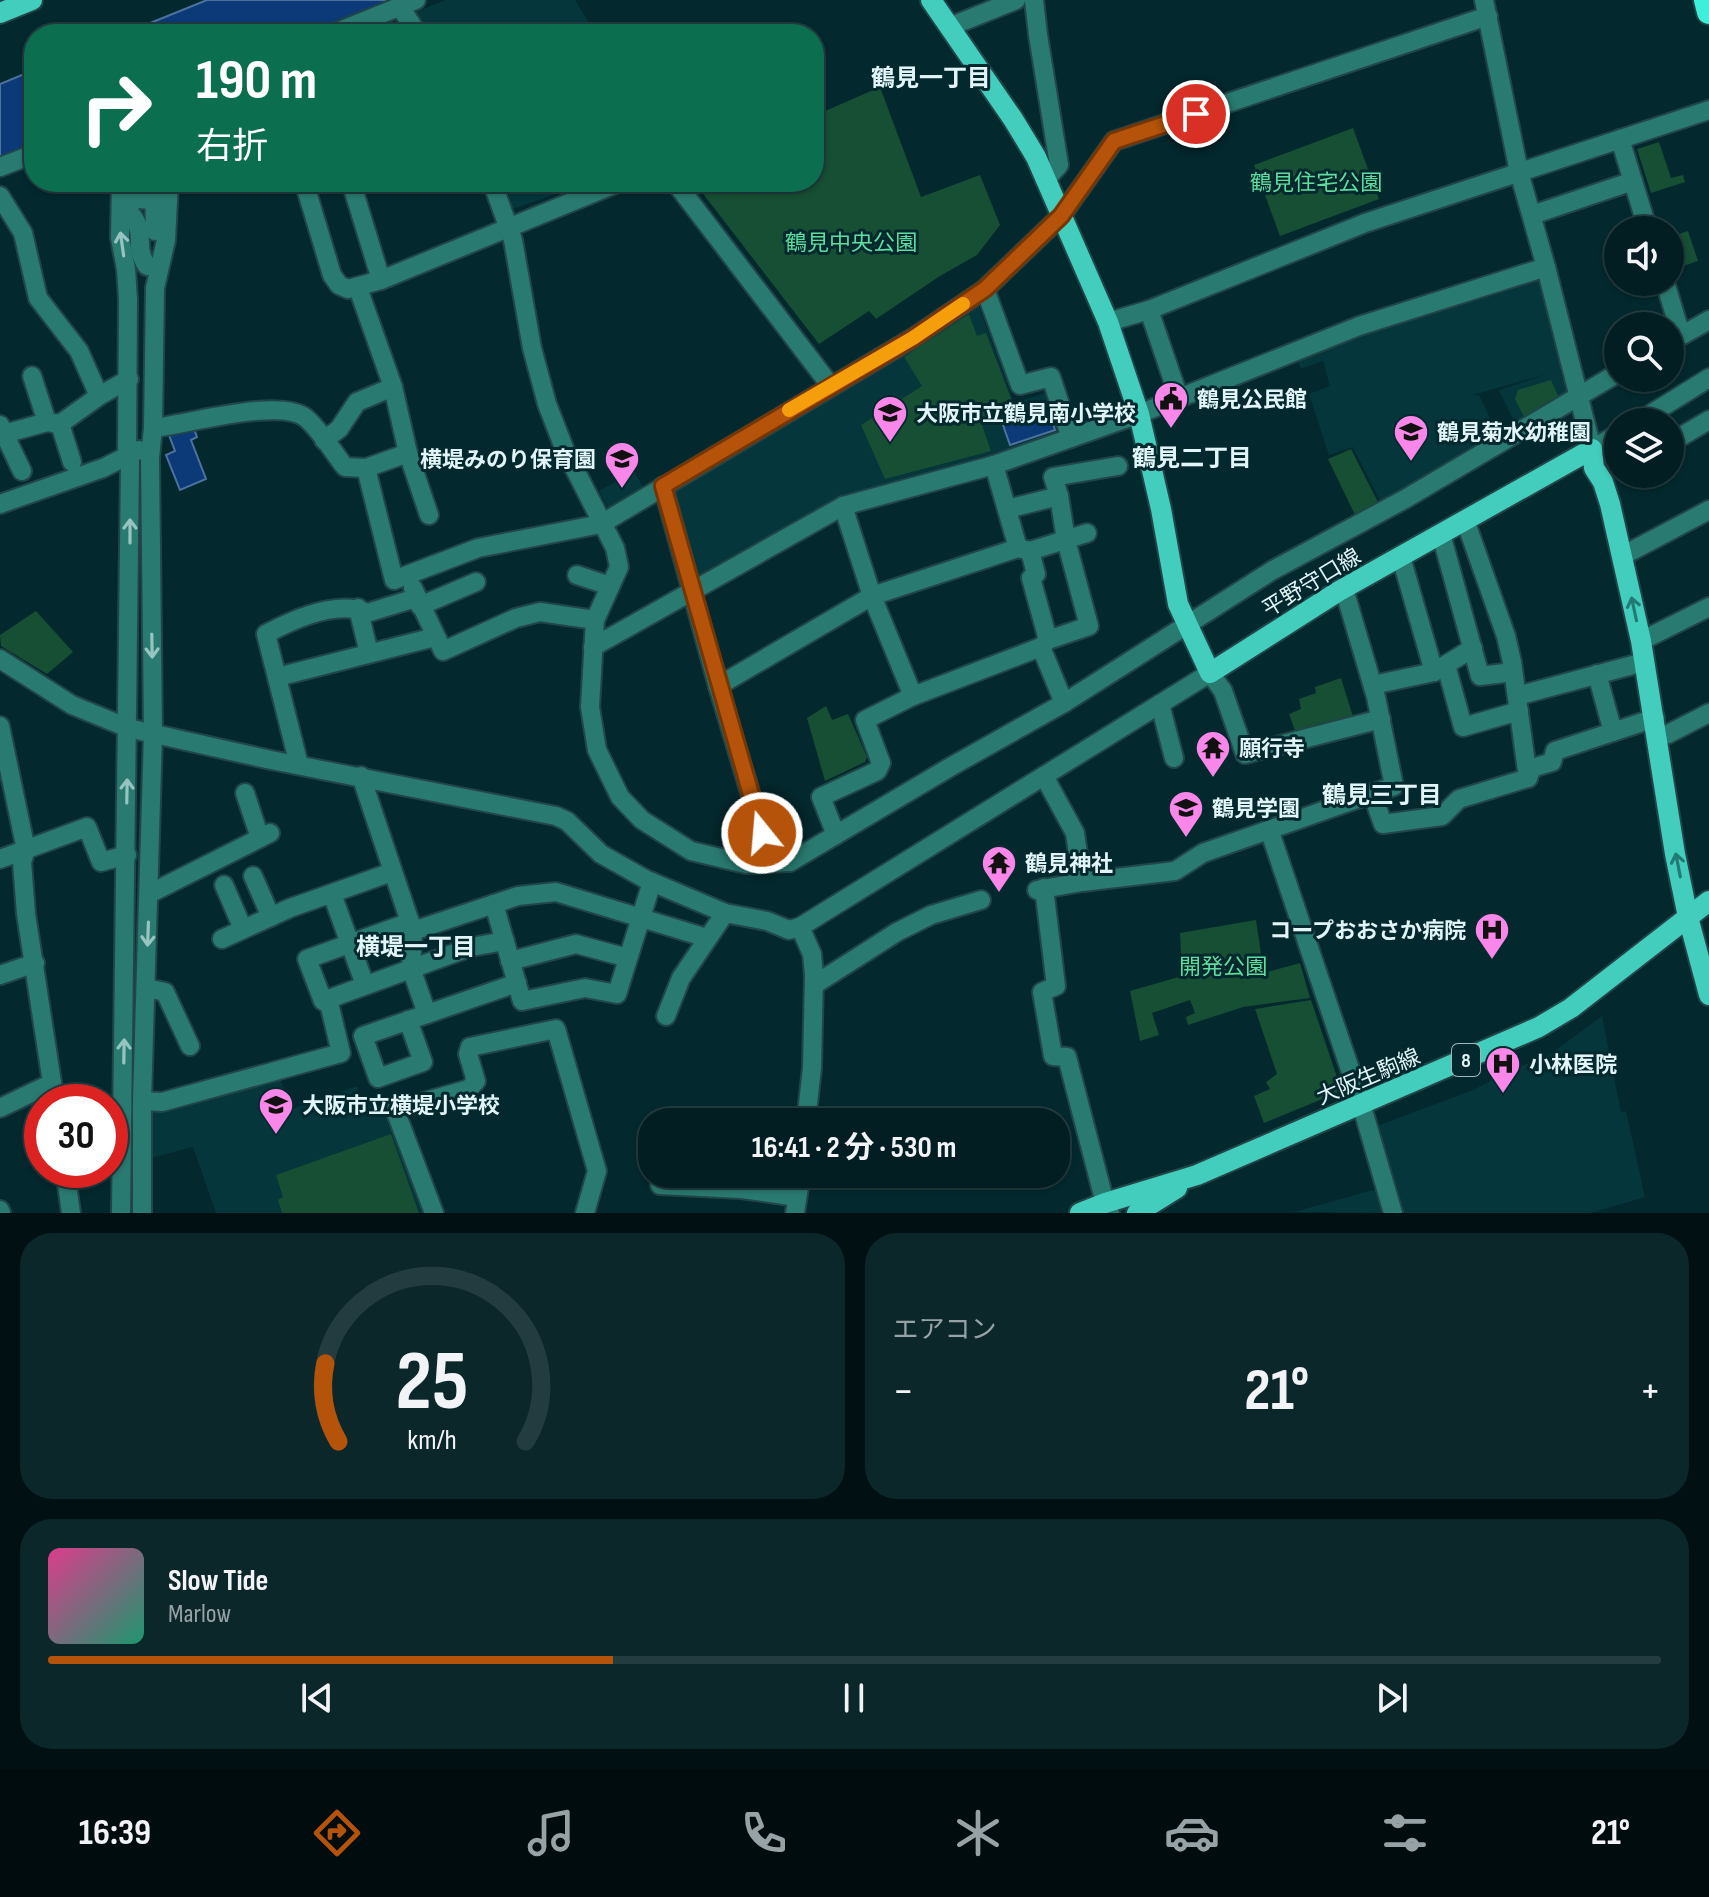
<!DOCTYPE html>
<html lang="ja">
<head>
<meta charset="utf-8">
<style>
  :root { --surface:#021e22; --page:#0c272a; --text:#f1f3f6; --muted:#96a2a5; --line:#233c40; --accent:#b45309 }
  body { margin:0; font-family:"Sofia Sans Condensed","Noto Sans JP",sans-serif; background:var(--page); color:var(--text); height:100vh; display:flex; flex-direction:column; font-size:30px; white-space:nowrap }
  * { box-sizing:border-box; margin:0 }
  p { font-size:26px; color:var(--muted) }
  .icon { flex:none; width:44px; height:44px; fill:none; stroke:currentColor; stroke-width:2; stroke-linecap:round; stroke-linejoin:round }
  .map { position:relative; height:1213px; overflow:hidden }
  .details { display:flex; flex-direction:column; gap:20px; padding:20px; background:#011013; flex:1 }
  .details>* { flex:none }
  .hud { position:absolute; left:24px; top:24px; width:800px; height:168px; border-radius:32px; box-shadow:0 2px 6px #0004,0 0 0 2px var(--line); background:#0b6e4f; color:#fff; overflow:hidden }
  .controls { position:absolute; left:1604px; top:216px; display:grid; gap:16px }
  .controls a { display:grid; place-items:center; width:80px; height:80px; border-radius:50%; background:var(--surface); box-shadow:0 2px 6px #0004,0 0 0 2px var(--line); font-size:40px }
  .speed { position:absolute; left:24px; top:1084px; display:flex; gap:16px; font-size:40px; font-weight:700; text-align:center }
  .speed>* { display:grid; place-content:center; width:104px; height:104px; border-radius:50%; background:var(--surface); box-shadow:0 2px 6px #0004,0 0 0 2px var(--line); line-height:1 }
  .speed .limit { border:12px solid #d22; background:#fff; color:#111 }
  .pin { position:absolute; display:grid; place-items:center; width:68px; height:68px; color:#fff; margin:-34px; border:4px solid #fff; border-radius:50%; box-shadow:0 2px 8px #0007 }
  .me { position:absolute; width:88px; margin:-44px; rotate:343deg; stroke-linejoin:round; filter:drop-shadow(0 0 6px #0008) }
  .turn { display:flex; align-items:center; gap:28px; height:168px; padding:0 40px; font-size:36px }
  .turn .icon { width:104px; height:104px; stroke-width:2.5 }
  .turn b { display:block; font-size:56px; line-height:68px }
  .big { font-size:60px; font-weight:700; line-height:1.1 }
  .details .tile { flex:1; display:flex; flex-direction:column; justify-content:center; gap:12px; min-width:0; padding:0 28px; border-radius:32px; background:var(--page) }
  .details .dial { align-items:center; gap:0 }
  .dial svg { height:208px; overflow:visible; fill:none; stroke:var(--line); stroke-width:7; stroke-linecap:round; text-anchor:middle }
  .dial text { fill:var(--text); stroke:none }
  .song { display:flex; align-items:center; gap:24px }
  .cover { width:96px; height:96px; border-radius:12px; background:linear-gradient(135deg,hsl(330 70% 55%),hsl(160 70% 35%)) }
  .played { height:8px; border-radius:4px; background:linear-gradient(90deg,var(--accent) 35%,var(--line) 35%) }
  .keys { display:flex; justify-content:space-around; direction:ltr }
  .heat { display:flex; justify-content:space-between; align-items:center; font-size:44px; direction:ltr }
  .details .tiles { flex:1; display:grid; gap:20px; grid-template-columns:1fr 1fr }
  .tile:last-child { grid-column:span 2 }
  .trip { position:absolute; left:638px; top:1108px; width:432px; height:80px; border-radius:32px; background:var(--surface); box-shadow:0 2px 6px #0004,0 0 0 2px var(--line); font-weight:700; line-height:80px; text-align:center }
  .tab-bar { display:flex; height:128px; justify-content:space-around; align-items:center; background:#010c0e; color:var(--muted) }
  .tab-bar .icon { width:56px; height:56px }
  .tab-bar .current { color:var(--accent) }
  .tab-bar b { font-size:36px; color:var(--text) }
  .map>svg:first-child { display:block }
  .built { fill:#04363c }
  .green { fill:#164f33 }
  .water { fill:#0c3a78; stroke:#4c729e; stroke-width:2 }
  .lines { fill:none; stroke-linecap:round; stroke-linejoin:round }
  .minor-casing { stroke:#224549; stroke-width:22 }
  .major-casing { stroke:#224549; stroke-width:24 }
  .highway-casing { stroke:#224549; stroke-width:28 }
  .minor { stroke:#297a70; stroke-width:18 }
  .major { stroke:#42cdbc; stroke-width:20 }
  .highway { stroke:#3ef0db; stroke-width:24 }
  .oneway { stroke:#97c3c1 }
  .oneway2 { stroke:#227a74 }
  .route-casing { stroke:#753606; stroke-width:20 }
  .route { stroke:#b45309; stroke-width:14 }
  .slow { stroke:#f59e0b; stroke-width:14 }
  .labels { text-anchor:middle; stroke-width:6; stroke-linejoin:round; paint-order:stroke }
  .shield { fill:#03282d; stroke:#9eb7ba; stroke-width:2 }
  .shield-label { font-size:20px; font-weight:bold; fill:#e1f4f7 }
  .park-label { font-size:22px; fill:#5edd9d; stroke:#03282d }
  .poi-label { font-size:22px; font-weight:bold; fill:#e1f4f7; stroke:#03282d; text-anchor:start }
  .street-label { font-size:22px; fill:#e1f4f7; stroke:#03282d }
  .neighbourhood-label { font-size:24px; font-weight:bold; fill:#e1f4f7; stroke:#03282d }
</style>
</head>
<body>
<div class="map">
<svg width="1709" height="1213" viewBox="0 0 1709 1213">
  <rect width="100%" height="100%" fill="#03282d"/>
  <!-- built -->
  <g class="built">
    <polygon points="445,0 575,0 591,26 598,27 600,34 424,34 414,13"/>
    <polygon points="496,182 592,182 509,210"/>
    <polygon points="1539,275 1563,369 1560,370 1570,399 1518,430 1499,390 1547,374 1472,395 1479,395 1501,440 1382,505 1353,447 1329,455 1309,394 1330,386 1323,361 1301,369 1296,357 1390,322"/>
    <polygon points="978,304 1014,403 1051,391 1064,433 840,499 700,580 674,492"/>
    <polygon points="634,471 644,489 609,509 599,491"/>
    <polygon points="1602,1016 1621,1112 1626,1111 1645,1197 1591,1213 1399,1213 1372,1128 1473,1090 1513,1069 1549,1055"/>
    <polygon points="280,1078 291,1109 357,1086 363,1105 388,1104 427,1213 216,1213 193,1147 151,1158 151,1109"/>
    <polygon points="1380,1188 1387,1213 1294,1212"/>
  </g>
  <!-- green -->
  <g class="green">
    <polygon points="880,87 921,197 980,175 1000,225 977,255 940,276 876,319 869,311 819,344 694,182 814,182 814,93 823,112"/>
    <polygon points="1353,128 1379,199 1280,236 1254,165"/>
    <polygon points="1659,142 1671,178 1683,175 1685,182 1651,193 1637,149"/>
    <polygon points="1688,231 1698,261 1671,270 1670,237"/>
    <polygon points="969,314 977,336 986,333 1015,409 981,422 991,451 885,479 861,425 922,386 904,357"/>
    <polygon points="1551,380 1559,398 1524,417 1515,399 1518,390"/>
    <polygon points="1351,449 1380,506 1357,519 1328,459"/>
    <polygon points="36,611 73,652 47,674 1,646 0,635"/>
    <polygon points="1341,678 1354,720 1297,736 1289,714 1301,709 1299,699 1316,693 1315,687"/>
    <polygon points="826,706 832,720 848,714 867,757 865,762 825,781 807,718"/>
    <polygon points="1256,920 1264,973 1300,963 1310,998 1243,1007 1188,1025 1186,1017 1195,1013 1190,1000 1152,1013 1159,1035 1140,1041 1130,991 1182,976 1180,933"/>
    <polygon points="1311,1000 1340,1086 1337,1093 1264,1123 1254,1096 1270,1089 1266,1082 1277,1074 1255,1009"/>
    <polygon points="391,1134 419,1213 282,1213 278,1200 283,1197 276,1175"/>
  </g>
  <!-- water -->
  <g class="water">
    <polygon points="207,0 397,0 313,34 123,34"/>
    <polygon points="34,70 34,146 0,160 0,84"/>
    <polygon points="1049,410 1055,430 1010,445 1003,425"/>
    <polygon points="193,426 197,437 191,440 206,479 180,490 166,455 175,451 169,435"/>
  </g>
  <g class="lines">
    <defs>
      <g id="minor">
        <polyline points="1034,0 1038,35 1059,165 1045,180"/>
        <polyline points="1484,0 1519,172 1546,267 1592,449 1618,434"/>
        <polyline points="400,7 418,34"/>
        <polyline points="949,27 1016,0"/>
        <polyline points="332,34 416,0"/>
        <polyline points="1620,139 1648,230"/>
        <polyline points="0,167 34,154"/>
        <polyline points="154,182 155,231"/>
        <polyline points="304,182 332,275 339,285 348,289 381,280 620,182"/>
        <polyline points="351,182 381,280"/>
        <polyline points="492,182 513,240 532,348 547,404 564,448 615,548 619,567 595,620 590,707 597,750 620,797 642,820 691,851 746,864 790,862 952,766 1064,703 1273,570 1405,499 1618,373"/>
        <polyline points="675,182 830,385"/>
        <polyline points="0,196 23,233 38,298 79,351 99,396"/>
        <polyline points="1532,215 1633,181"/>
        <path d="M147,266C132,244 149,235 129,212L130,202L138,199L154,200"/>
        <polyline points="1665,282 1681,335"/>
        <polyline points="358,288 393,387 408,453 429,515"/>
        <polyline points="985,289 1020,385 1051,377 1071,438"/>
        <polyline points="1149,310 1179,398"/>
        <polyline points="1108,322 1149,310 1365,223 1709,110"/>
        <polyline points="1670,342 1709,320"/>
        <polyline points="32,376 47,422 60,424 72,462"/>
        <polyline points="1638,422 1709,378"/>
        <polyline points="60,424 99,396 129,379"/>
        <polyline points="0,425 22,471"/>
        <path d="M153,428C185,425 280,397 306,418C321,431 333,452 345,467L366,468L394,580L478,548L601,524L913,338L985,289L1061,216L1114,141L1488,16"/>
        <polyline points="0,435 47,422"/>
        <polyline points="324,440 339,429 357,402 393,387"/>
        <polyline points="1670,443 1709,420"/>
        <polyline points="366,468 408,453"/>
        <polyline points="663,486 718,686"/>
        <polyline points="0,504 103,468 139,450"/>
        <polyline points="843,506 872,596 913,696"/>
        <polyline points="1007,509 1059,496"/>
        <polyline points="1465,520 1506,636 1512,662 1528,778"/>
        <polyline points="1441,534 1480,676 1513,672"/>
        <polyline points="1030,551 1087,533"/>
        <polyline points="1622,556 1709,510"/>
        <polyline points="1401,557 1434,672"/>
        <polyline points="577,575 610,586"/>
        <polyline points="413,588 443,651 516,618 540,612 595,620"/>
        <polyline points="420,606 476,582"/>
        <polyline points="358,608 369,653"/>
        <polyline points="1048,640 1089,626 1066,540 1059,496 1053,477 1118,466"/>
        <polyline points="1641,641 1709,607"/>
        <polyline points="593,647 843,506 994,465 1139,414 1359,326 1546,267"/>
        <polyline points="1041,647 1064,703"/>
        <polyline points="0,659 72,705 128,728 271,760 556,816 567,821 601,854 647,880 725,913 767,921 789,930 800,927 1210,673 1223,691 1245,754 1381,719"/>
        <polyline points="1446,665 1463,727 1519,711"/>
        <polyline points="1597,674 1613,732"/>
        <polyline points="277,677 435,637"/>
        <polyline points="1373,685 1434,672 1473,648"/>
        <polyline points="1517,696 1644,662"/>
        <polyline points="1160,704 1174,758"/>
        <polyline points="0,726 26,850 22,862 26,914 55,1102"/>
        <polyline points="1658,737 1668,734 1709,713"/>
        <path d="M299,765L266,634C292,620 337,599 367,613L416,598"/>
        <polyline points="361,776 413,931 411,968 427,1014"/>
        <polyline points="1044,776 1075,833 1082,882"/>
        <polyline points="245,793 260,838"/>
        <polyline points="1372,793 1383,824 1442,816 1459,799 1528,778 1532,768 1552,762 1555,751 1655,718"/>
        <polyline points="1270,832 1358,1093 1393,1213"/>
        <polyline points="836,835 821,797 877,771 881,763 865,720 913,696 1041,647 1048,640 1031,578 1036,574 1030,551 1018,548 994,465"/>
        <polyline points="0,859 87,827 101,862 127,855"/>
        <polyline points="771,862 718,686 872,596 1018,548"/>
        <polyline points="253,876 271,917"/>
        <polyline points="224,885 243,929"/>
        <polyline points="1044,888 1056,986 1042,992 1053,1056 1067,1057 1105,1203 1110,1213"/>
        <polyline points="1037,890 1082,882 1175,871 1203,853 1394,786 1376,697 1344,589"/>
        <polyline points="149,894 270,833"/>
        <polyline points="332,894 365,985"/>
        <polyline points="494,904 522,1001 585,988 617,994 652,882"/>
        <polyline points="410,922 307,959 323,1001 471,947 505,941"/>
        <polyline points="800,927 812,954 814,975 812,1068 806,1122"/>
        <polyline points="413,931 518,896 556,892 707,938"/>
        <polyline points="222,939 290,908 392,872"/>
        <polyline points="510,961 576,944 628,958"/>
        <polyline points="0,975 35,963"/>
        <polyline points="814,985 897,932 931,915 981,900"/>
        <polyline points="146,988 165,992 190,1046"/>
        <polyline points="666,1016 681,978 725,913"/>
        <polyline points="408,1020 423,1062 378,1078 363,1036 517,983"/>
        <polyline points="142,1101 162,1102 341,1053 328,999"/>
        <polyline points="0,1108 52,1083"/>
        <polyline points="65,1170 71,1213"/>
        <polyline points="661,1174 660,1185 742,1189 797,1197"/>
        <polyline points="0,1210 1,1213"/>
        <polyline points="121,1213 130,463 127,455 128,299 126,269 120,238 121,182"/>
        <polyline points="142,1213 142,1101 153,734 150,458 153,428 155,288 166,240 169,182"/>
        <polyline points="434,1213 395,1110 469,1089 476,1081 468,1054 470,1047 556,1029 597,1171 585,1213"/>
        <polyline points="795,1213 801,1174"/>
      </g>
      <g id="major">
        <polyline points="931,0 1013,119 1036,157 1108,322 1139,414 1161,509 1178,604 1210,673 1339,591 1592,449 1594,468 1603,482 1610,504 1641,641 1675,854 1688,917 1709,995"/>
        <polyline points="0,13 32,0"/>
        <polyline points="1080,1213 1105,1203 1197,1175 1539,1027 1571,1008 1709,901"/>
        <polyline points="1137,1213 1177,1188"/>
      </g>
      <polyline id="highway" points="1706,0 1709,12"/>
    </defs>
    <!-- minor casing -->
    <use href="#minor" class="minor-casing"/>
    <!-- major casing -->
    <use href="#major" class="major-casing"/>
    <!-- highway casing -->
    <use href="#highway" class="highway-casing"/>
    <!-- minor -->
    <use href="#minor" class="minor"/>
    <!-- major -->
    <use href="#major" class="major"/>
    <!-- highway -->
    <use href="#highway" class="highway"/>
  </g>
  <!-- one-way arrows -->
  <defs><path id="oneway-shaft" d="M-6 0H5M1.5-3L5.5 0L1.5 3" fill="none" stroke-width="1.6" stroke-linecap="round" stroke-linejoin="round" transform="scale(2)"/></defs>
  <g class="oneway">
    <use href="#oneway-shaft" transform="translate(122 244) rotate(-98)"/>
    <use href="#oneway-shaft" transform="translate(130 531) rotate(-90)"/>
    <use href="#oneway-shaft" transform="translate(152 646) rotate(89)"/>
    <use href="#oneway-shaft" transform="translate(127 791) rotate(-89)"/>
    <use href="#oneway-shaft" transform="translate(148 934) rotate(92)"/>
    <use href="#oneway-shaft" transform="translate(124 1051) rotate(-89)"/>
  </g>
  <g class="oneway2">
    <use href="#oneway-shaft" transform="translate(1634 609) rotate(-102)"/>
    <use href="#oneway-shaft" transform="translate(1678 865) rotate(-101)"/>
  </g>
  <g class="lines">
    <defs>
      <polyline id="route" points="762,833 663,486 913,338 985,289 1061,216 1114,141 1196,114"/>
    </defs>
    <!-- route casing -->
    <use href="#route" class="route-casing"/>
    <!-- route -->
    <use href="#route" class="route"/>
    <!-- slow -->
    <polyline class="slow" points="789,410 913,338 963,304"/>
  </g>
  <!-- icons -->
  <defs>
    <symbol id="civic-pin" viewBox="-11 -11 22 30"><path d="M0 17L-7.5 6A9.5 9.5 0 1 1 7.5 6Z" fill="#f987e9" stroke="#03282d"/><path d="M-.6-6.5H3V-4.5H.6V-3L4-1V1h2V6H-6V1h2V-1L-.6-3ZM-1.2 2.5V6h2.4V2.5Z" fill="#111"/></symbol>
    <symbol id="school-pin" viewBox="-11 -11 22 30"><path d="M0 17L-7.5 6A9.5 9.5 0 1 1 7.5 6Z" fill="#f987e9" stroke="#03282d"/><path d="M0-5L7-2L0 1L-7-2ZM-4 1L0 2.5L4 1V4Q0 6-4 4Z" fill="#111"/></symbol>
    <symbol id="temple-pin" viewBox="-11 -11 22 30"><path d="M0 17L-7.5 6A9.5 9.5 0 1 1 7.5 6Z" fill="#f987e9" stroke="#03282d"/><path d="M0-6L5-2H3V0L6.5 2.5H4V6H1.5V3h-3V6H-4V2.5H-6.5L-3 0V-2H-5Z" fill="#111"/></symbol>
    <symbol id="hospital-pin" viewBox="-11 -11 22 30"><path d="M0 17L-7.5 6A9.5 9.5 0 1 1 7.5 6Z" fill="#f987e9" stroke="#03282d"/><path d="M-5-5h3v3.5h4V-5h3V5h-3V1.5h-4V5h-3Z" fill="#111"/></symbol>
  </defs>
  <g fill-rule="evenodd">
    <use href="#civic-pin" x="1151" y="379" width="40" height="54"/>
    <use href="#school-pin" x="870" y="393" width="40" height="54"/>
    <use href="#school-pin" x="1391" y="412" width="40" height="54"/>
    <use href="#school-pin" x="602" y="439" width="40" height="54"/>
    <use href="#temple-pin" x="1193" y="728" width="40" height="54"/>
    <use href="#school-pin" x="1166" y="788" width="40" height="54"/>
    <use href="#temple-pin" x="979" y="843" width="40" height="54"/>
    <use href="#hospital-pin" x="1472" y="910" width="40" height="54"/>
    <use href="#hospital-pin" x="1483" y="1044" width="40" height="54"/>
    <use href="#school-pin" x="256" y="1085" width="40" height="54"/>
  </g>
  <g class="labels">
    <!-- shield labels -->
    <rect class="shield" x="1452" y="1044" width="28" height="32" rx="6"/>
    <g class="shield-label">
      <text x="1466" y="1067">8</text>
    </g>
    <!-- park labels -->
    <g class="park-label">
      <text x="1316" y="190">鶴見住宅公園</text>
      <text x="851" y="250">鶴見中央公園</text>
      <text x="1223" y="974">開発公園</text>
    </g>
    <!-- poi labels -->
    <g class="poi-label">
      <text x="1197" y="407">鶴見公民館</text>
      <text x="916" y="421">大阪市立鶴見南小学校</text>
      <text x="1437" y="440">鶴見菊水幼稚園</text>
      <text x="596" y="467" text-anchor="end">横堤みのり保育園</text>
      <text x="1239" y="756">願行寺</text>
      <text x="1212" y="816">鶴見学園</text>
      <text x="1025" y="871">鶴見神社</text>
      <text x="1466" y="938" text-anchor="end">コープおおさか病院</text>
      <text x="1529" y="1072">小林医院</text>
      <text x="302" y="1113">大阪市立横堤小学校</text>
    </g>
    <!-- street labels -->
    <g class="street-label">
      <text transform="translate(1311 582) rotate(-31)" y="8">平野守口線</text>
      <text transform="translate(1368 1076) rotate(-23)" y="8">大阪生駒線</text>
    </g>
    <!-- neighbourhood labels -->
    <g class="neighbourhood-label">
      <text x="931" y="86">鶴見一丁目</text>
      <text x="1192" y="466">鶴見二丁目</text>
      <text x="1382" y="803">鶴見三丁目</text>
      <text x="416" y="955">横堤一丁目</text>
    </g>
  </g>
</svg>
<div class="controls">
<a><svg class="icon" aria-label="sound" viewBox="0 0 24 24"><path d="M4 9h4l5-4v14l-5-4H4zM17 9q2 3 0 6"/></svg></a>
<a><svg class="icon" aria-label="search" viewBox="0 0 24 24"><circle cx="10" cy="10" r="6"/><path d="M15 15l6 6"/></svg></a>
<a><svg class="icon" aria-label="layers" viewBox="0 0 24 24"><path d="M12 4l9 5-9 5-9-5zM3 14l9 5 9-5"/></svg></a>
</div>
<div class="speed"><div class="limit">30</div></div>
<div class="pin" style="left:1196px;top:114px;background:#d93025"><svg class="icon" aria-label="arrive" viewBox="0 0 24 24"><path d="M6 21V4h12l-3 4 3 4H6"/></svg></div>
<svg class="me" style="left:762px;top:833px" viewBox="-20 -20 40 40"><circle r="17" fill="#b45309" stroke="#fff" stroke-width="3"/><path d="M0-11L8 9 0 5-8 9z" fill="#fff"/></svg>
<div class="trip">16:41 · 2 分 · 530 m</div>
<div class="hud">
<div class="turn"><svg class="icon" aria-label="right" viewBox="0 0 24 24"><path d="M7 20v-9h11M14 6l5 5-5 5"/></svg><div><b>190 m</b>右折</div></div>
</div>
</div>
<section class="details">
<div class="tiles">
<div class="tile dial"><svg viewBox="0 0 100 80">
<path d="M14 69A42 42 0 1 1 86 69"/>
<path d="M14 69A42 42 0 0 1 9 39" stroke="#b45309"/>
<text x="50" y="56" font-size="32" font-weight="700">25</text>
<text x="50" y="72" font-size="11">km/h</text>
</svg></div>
<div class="tile"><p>エアコン</p>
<div class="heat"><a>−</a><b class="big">21°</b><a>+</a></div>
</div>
<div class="tile">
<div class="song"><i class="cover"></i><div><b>Slow Tide</b><p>Marlow</p></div></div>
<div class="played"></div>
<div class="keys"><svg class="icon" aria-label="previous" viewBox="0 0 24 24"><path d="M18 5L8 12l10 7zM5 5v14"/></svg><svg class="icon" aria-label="pause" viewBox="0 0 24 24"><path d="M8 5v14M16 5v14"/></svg><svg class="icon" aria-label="next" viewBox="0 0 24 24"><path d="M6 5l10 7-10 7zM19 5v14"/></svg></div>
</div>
</div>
</section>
<nav class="tab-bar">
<b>16:39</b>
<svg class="icon current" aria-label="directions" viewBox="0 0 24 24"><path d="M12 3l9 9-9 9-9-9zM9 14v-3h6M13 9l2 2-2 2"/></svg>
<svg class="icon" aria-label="music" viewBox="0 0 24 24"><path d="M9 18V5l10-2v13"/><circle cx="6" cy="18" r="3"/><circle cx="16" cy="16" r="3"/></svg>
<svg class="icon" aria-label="phone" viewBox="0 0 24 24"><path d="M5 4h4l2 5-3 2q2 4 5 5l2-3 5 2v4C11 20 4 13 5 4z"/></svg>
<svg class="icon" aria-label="climate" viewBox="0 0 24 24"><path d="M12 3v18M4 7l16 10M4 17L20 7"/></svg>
<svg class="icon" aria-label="car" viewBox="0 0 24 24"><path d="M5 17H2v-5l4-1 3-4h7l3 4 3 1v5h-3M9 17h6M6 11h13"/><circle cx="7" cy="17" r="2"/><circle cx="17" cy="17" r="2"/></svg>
<svg class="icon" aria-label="filters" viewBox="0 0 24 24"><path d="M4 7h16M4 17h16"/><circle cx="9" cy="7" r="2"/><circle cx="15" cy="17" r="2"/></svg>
<b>21°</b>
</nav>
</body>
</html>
